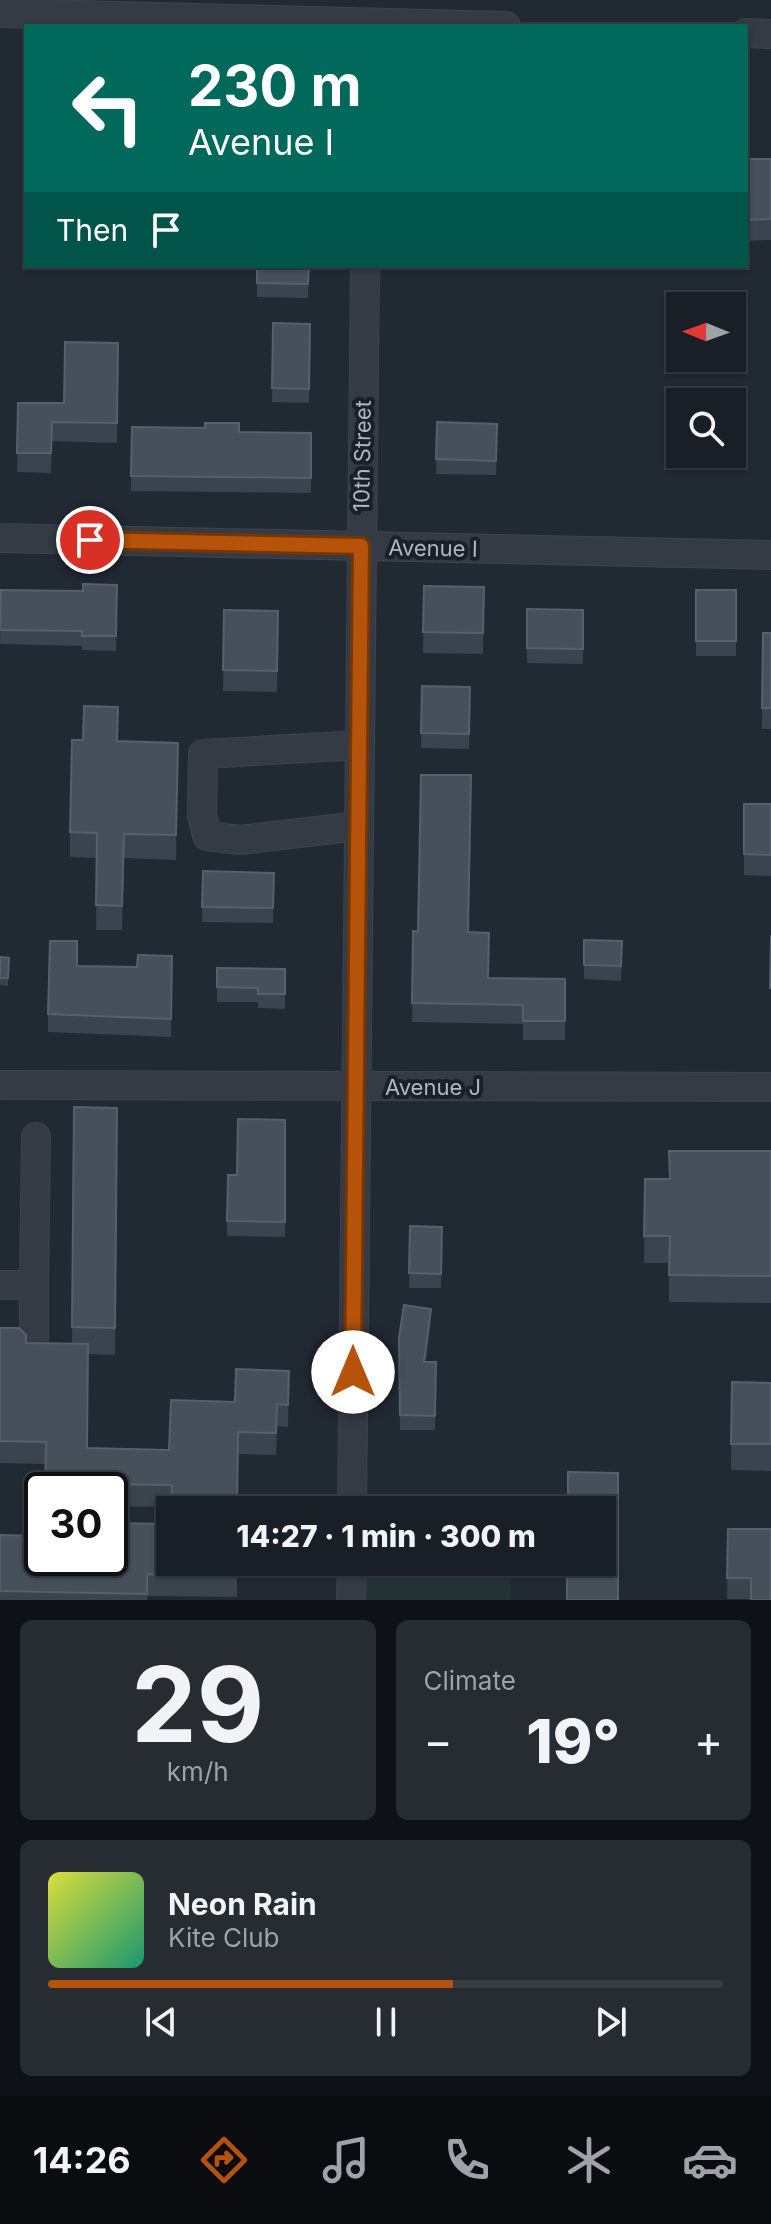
<!DOCTYPE html>
<html lang="en">
<head>
<meta charset="utf-8">
<style>
  :root { --surface:#191f26; --page:#262c32; --text:#f1f3f6; --muted:#9fa2a7; --line:#373d43; --accent:#b45309 }
  body { margin:0; font-family:Inter,sans-serif; background:var(--page); color:var(--text); height:100vh; display:flex; flex-direction:column; font-size:30px; white-space:nowrap }
  * { box-sizing:border-box; margin:0 }
  p { font-size:26px; color:var(--muted) }
  .icon { flex:none; width:44px; height:44px; fill:none; stroke:currentColor; stroke-width:2; stroke-linecap:round; stroke-linejoin:round }
  .map { position:relative; height:1600px; overflow:hidden }
  .drawer { display:flex; flex-direction:column; gap:20px; padding:20px; background:#0e1115; flex:1 }
  .drawer>* { flex:none }
  .banner { position:absolute; left:24px; top:24px; width:724px; height:244px; border-radius:0px; box-shadow:0 2px 6px #0004,0 0 0 2px var(--line); background:#00695c; color:#fff; overflow:hidden }
  .needle { width:52px; rotate:271deg }
  .buttons { position:absolute; left:666px; top:292px; display:grid; gap:16px }
  .buttons a { display:grid; place-items:center; width:80px; height:80px; border-radius:0px; background:var(--surface); box-shadow:0 2px 6px #0004,0 0 0 2px var(--line); font-size:40px }
  .speed { position:absolute; left:24px; top:1472px; display:flex; gap:16px; font-size:40px; font-weight:700; text-align:center }
  .speed>* { display:grid; place-content:center; width:104px; height:104px; border-radius:50%; background:var(--surface); box-shadow:0 2px 6px #0004,0 0 0 2px var(--line); line-height:1 }
  .speed .limit { border:4px solid #111; border-radius:12px; background:#fff; color:#111 }
  .pin { position:absolute; display:grid; place-items:center; width:68px; height:68px; color:#fff; margin:-34px; border:4px solid #fff; border-radius:50%; box-shadow:0 2px 8px #0007 }
  .me { position:absolute; width:88px; margin:-44px; rotate:0deg; stroke-linejoin:round; filter:drop-shadow(0 0 6px #0008) }
  .turn { display:flex; align-items:center; gap:28px; height:168px; padding:0 32px; font-size:36px }
  .turn .icon { width:104px; height:104px; stroke-width:2.5 }
  .turn b { display:block; font-size:56px; line-height:68px }
  .then { display:flex; align-items:center; height:76px; padding:0 32px; background:#0003; gap:16px; font-size:30px }
  .big { font-size:60px; font-weight:800; line-height:1.1 }
  .drawer .tile { flex:1; display:flex; flex-direction:column; justify-content:center; gap:12px; min-width:0; padding:0 28px; border-radius:12px; background:var(--page) }
  .drawer .dial { align-items:center; gap:0 }
  .dial b { font-size:104px; line-height:1 }
  .song { display:flex; align-items:center; gap:24px }
  .cover { width:96px; height:96px; border-radius:12px; background:linear-gradient(135deg,hsl(60 70% 55%),hsl(160 70% 35%)) }
  .played { height:8px; border-radius:4px; background:linear-gradient(90deg,var(--accent) 60%,var(--line) 60%) }
  .keys { display:flex; justify-content:space-around; direction:ltr }
  .heat { display:flex; justify-content:space-between; align-items:center; font-size:44px; direction:ltr }
  .drawer .tiles { flex:1; display:grid; gap:20px; grid-template-columns:1fr 1fr }
  .tile:last-child { grid-column:span 2 }
  .trip { position:absolute; left:156px; top:1496px; width:460px; height:80px; border-radius:0px; background:var(--surface); box-shadow:0 2px 6px #0004,0 0 0 2px var(--line); font-weight:800; line-height:80px; text-align:center }
  .tabs { display:flex; height:128px; justify-content:space-around; align-items:center; background:#0a0c0f; color:var(--muted) }
  .tabs .icon { width:56px; height:56px }
  .tabs .on { color:var(--accent) }
  .tabs b { font-size:36px; color:var(--text) }
  .map>svg:first-child { display:block }
  .green { fill:#233334 }
  .lines { fill:none; stroke-linecap:round; stroke-linejoin:round }
  .minor-casing { stroke:#3e444d; stroke-width:30 }
  .minor { stroke:#343b44; stroke-width:28 }
  .wall { fill:#3a444f }
  .shaded-wall { fill:#2b343e }
  .building { fill:#46505b; stroke:#56606b; stroke-width:2 }
  .route-casing { stroke:#753606; stroke-width:20 }
  .route { stroke:#b45309; stroke-width:14 }
  .labels { text-anchor:middle; stroke-width:8; stroke-linejoin:round; paint-order:stroke }
  .street-label { font-size:22px; fill:#aeb6c1; stroke:#1a2028 }
</style>
</head>
<body>
<div class="map">
<svg width="771" height="1600" viewBox="0 0 771 1600">
  <rect width="100%" height="100%" fill="#212933"/>
  <!-- green -->
  <polygon class="green" points="367,1562 512,1562 510,1600 365,1600"/>
  <g class="lines">
    <defs>
      <g id="minor">
        <polyline points="0,13 506,26"/>
        <polyline points="746,33 771,34"/>
        <polyline points="0,538 771,555"/>
        <polyline points="358,826 240,840 207,836 202,815 203,754 359,745"/>
        <polyline points="0,1085 771,1087"/>
        <polyline points="0,1285 34,1285 36,1137"/>
        <polyline points="34,1342 34,1285"/>
        <polyline points="352,1510 365,266"/>
        <polyline points="351,1600 352,1562"/>
      </g>
    </defs>
    <!-- minor casing -->
    <use href="#minor" class="minor-casing"/>
    <!-- minor -->
    <use href="#minor" class="minor"/>
  </g>
  <!-- wall -->
  <g class="wall">
    <polygon points="746,159 771,159 771,240 746,241"/>
    <polygon points="257,266 309,266 308,298 257,297"/>
    <polygon points="690,266 725,266 725,267"/>
    <polygon points="273,323 310,324 309,403 272,402"/>
    <polygon points="118,343 117,443 52,441 51,473 17,472 18,403 64,403"/>
    <polygon points="437,422 497,424 496,475 436,474"/>
    <polygon points="132,427 239,432 311,433 311,493 131,491"/>
    <polygon points="117,585 116,651 82,650 82,646 0,644 1,590 83,591"/>
    <polygon points="424,586 484,587 483,654 423,653"/>
    <rect x="696" y="590" width="40" height="66"/>
    <polygon points="527,609 583,610 583,664 527,663"/>
    <polygon points="224,610 278,611 277,692 223,691"/>
    <polygon points="763,633 771,633 771,729 762,729"/>
    <polygon points="422,686 470,687 469,749 421,748"/>
    <polygon points="118,741 178,743 176,860 124,858 122,930 96,930 97,858 70,857 70,832"/>
    <polygon points="744,804 771,804 771,876 744,875"/>
    <polygon points="203,871 274,873 273,923 202,922"/>
    <polygon points="413,931 468,932 488,978 565,979 565,1040 523,1040 523,1024 412,1022"/>
    <polygon points="584,940 622,956 621,981 584,979"/>
    <polygon points="172,956 171,1037 48,1032 48,1014 77,966 137,967"/>
    <polygon points="0,957 9,958 8,986 0,985"/>
    <polygon points="217,968 285,969 285,1009 258,1008 258,1002 217,1002"/>
    <polygon points="74,1107 117,1108 115,1355 88,1354 87,1448 169,1450 235,1402 289,1371 288,1427 277,1426 276,1455 238,1454 171,1507 110,1506 110,1490 45,1490 45,1464 0,1463 0,1328 26,1343 72,1344"/>
    <polygon points="285,1120 285,1237 227,1236 227,1221 237,1175"/>
    <polygon points="771,1151 771,1303 669,1302 669,1263 644,1263 645,1179 669,1179"/>
    <polygon points="410,1226 442,1227 441,1288 409,1288"/>
    <polygon points="431,1323 426,1362 436,1362 435,1430 400,1430 399,1338"/>
    <polygon points="732,1382 771,1383 771,1471 731,1470"/>
    <polygon points="728,1529 771,1529 751,1599 727,1599"/>
    <polygon points="0,1535 237,1562 237,1597 147,1596 147,1600 0,1600"/>
  </g>
  <!-- shaded-wall -->
  <polygon class="shaded-wall" points="431,1309 431,1323 424,1376 424,1362"/>
  <!-- building -->
  <g class="building">
    <polygon points="746,159 771,159 771,219 746,220"/>
    <polygon points="257,266 309,266 308,284 257,283"/>
    <polygon points="273,323 310,324 309,389 272,388"/>
    <polygon points="65,342 118,343 117,423 52,422 51,453 17,453 18,403 64,403"/>
    <polygon points="437,422 497,424 496,461 436,459"/>
    <polygon points="205,423 239,423 239,432 311,433 311,478 131,476 132,427 205,428"/>
    <polygon points="83,584 117,585 116,636 82,636 82,631 0,630 1,590 83,591"/>
    <polygon points="424,586 484,587 483,633 423,632"/>
    <rect x="696" y="590" width="40" height="51"/>
    <polygon points="527,609 583,610 583,649 527,648"/>
    <polygon points="224,610 278,611 277,671 223,670"/>
    <polygon points="763,633 771,633 771,708 762,708"/>
    <polygon points="422,686 470,687 469,734 421,733"/>
    <polygon points="84,706 118,707 117,741 178,743 176,835 124,834 122,906 96,905 97,833 70,832 72,740 83,740"/>
    <polygon points="421,775 471,775 468,932 489,933 488,978 565,979 565,1021 523,1021 523,1005 412,1003 413,931 418,932"/>
    <polygon points="744,804 771,804 771,855 744,854"/>
    <polygon points="203,871 274,873 273,908 202,907"/>
    <polygon points="771,935 771,988 770,988"/>
    <polygon points="584,940 622,941 621,966 584,965"/>
    <polygon points="50,941 77,941 77,966 137,967 138,955 172,956 171,1019 48,1014"/>
    <polygon points="0,957 9,958 8,978 0,978"/>
    <polygon points="217,968 285,969 285,994 258,994 258,988 217,987"/>
    <polygon points="74,1107 117,1108 115,1328 72,1327"/>
    <polygon points="238,1119 285,1120 285,1222 227,1221 228,1175 237,1175"/>
    <polygon points="669,1151 771,1151 771,1276 669,1275 670,1236 644,1236 645,1179 670,1179"/>
    <polygon points="410,1226 442,1227 441,1274 409,1273"/>
    <polygon points="404,1305 431,1309 424,1362 436,1362 435,1416 400,1415 399,1338"/>
    <polygon points="0,1328 19,1328 26,1335 26,1343 88,1344 87,1448 169,1450 171,1400 235,1402 236,1369 289,1371 288,1405 277,1404 276,1433 238,1432 237,1510 171,1510 172,1485 86,1484 86,1490 45,1490 46,1442 0,1441"/>
    <polygon points="732,1382 771,1383 771,1444 731,1444"/>
    <polygon points="568,1472 618,1473 618,1600 567,1600 567,1562 602,1562 602,1510 568,1510"/>
    <polygon points="110,1523 170,1524 170,1562 237,1562 237,1575 147,1574 147,1594 0,1591 0,1535 40,1536 42,1535 42,1558 110,1558"/>
    <polygon points="728,1529 771,1529 771,1600 751,1600 751,1578 727,1578"/>
  </g>
  <g class="lines">
    <defs>
      <polyline id="route" points="90,540 361,546 353,1372"/>
    </defs>
    <!-- route casing -->
    <use href="#route" class="route-casing"/>
    <!-- route -->
    <use href="#route" class="route"/>
  </g>
  <g class="labels">
    <!-- street labels -->
    <g class="street-label">
      <text transform="translate(362 456) rotate(-89)" y="8">10th Street</text>
      <text transform="translate(433 548) rotate(1)" y="8">Avenue I</text>
      <text x="433" y="1095">Avenue J</text>
    </g>
  </g>
</svg>
<div class="buttons">
<a><svg class="needle" viewBox="-14 -14 28 28"><path d="M0-13l5 13h-10z" fill="#e53935"/><path d="M0 13l5-13h-10z" fill="#9fa2a7"/></svg></a>
<a><svg class="icon" aria-label="search" viewBox="0 0 24 24"><circle cx="10" cy="10" r="6"/><path d="M15 15l6 6"/></svg></a>
</div>
<div class="speed"><div class="limit">30</div></div>
<div class="pin" style="left:90px;top:540px;background:#d93025"><svg class="icon" aria-label="arrive" viewBox="0 0 24 24"><path d="M6 21V4h12l-3 4 3 4H6"/></svg></div>
<svg class="me" style="left:353px;top:1372px" viewBox="-20 -20 40 40"><circle r="19" fill="#fff"/><path d="M0-13L10 11 0 6-10 11z" fill="#b45309"/></svg>
<div class="trip">14:27 · 1 min · 300 m</div>
<div class="banner">
<div class="turn"><svg class="icon" aria-label="left" viewBox="0 0 24 24"><path d="M17 20v-9H6M10 6l-5 5 5 5"/></svg><div><b>230 m</b>Avenue I</div></div>
<div class="then">Then<svg class="icon" aria-label="arrive" viewBox="0 0 24 24"><path d="M6 21V4h12l-3 4 3 4H6"/></svg></div>
</div>
</div>
<section class="drawer">
<div class="tiles">
<div class="tile dial"><b>29</b><p>km/h</p></div>
<div class="tile"><p>Climate</p>
<div class="heat"><a>−</a><b class="big">19°</b><a>+</a></div>
</div>
<div class="tile">
<div class="song"><i class="cover"></i><div><b>Neon Rain</b><p>Kite Club</p></div></div>
<div class="played"></div>
<div class="keys"><svg class="icon" aria-label="previous" viewBox="0 0 24 24"><path d="M18 5L8 12l10 7zM5 5v14"/></svg><svg class="icon" aria-label="pause" viewBox="0 0 24 24"><path d="M8 5v14M16 5v14"/></svg><svg class="icon" aria-label="next" viewBox="0 0 24 24"><path d="M6 5l10 7-10 7zM19 5v14"/></svg></div>
</div>
</div>
</section>
<nav class="tabs">
<b>14:26</b>
<svg class="icon on" aria-label="directions" viewBox="0 0 24 24"><path d="M12 3l9 9-9 9-9-9zM9 14v-3h6M13 9l2 2-2 2"/></svg>
<svg class="icon" aria-label="music" viewBox="0 0 24 24"><path d="M9 18V5l10-2v13"/><circle cx="6" cy="18" r="3"/><circle cx="16" cy="16" r="3"/></svg>
<svg class="icon" aria-label="phone" viewBox="0 0 24 24"><path d="M5 4h4l2 5-3 2q2 4 5 5l2-3 5 2v4C11 20 4 13 5 4z"/></svg>
<svg class="icon" aria-label="climate" viewBox="0 0 24 24"><path d="M12 3v18M4 7l16 10M4 17L20 7"/></svg>
<svg class="icon" aria-label="car" viewBox="0 0 24 24"><path d="M5 17H2v-5l4-1 3-4h7l3 4 3 1v5h-3M9 17h6M6 11h13"/><circle cx="7" cy="17" r="2"/><circle cx="17" cy="17" r="2"/></svg>
</nav>
</body>
</html>
